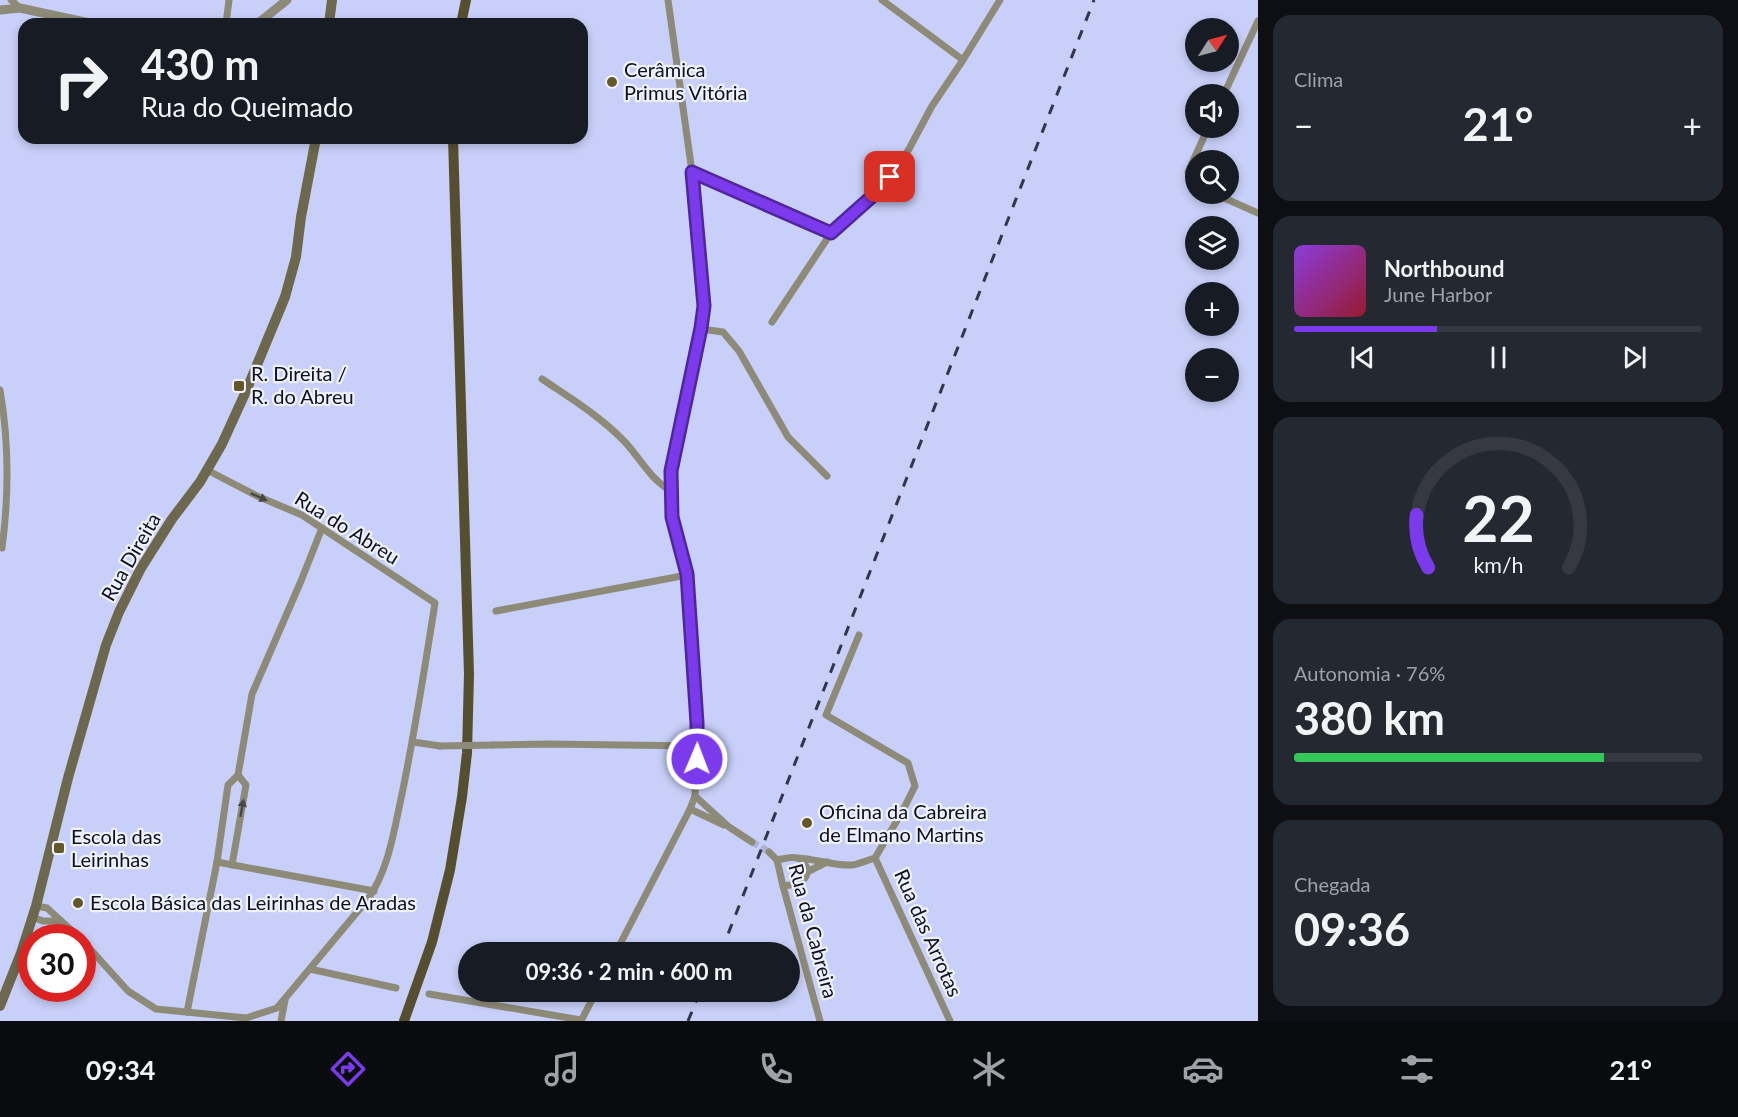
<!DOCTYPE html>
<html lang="pt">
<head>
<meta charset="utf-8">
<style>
  :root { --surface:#171b24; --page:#242831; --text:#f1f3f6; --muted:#9ea1a6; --line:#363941; --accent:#7c3aed }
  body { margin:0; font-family:Lato,sans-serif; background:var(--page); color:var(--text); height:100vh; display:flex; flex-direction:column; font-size:22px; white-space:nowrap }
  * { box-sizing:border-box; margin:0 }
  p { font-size:20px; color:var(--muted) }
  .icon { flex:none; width:33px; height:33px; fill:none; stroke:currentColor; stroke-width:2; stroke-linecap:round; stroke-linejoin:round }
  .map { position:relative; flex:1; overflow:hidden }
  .sheet { display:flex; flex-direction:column; gap:15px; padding:15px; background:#0d0f14; width:480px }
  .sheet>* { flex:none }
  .guide { position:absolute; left:18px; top:18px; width:570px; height:126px; border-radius:18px; box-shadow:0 3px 9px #0003; background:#171b24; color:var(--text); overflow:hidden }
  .needle { width:39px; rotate:54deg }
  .controls { position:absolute; left:1185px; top:18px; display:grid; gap:12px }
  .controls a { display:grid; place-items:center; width:54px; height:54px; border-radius:50%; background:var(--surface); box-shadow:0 3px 9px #0003; font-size:30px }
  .speed { position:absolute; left:18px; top:924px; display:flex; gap:12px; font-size:30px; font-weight:700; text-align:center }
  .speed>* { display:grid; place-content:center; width:78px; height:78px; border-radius:50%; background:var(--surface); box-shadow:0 3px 9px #0003; line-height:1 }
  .speed .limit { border:9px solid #d22; background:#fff; color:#111 }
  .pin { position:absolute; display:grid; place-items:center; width:51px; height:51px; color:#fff; margin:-26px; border-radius:12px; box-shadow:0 3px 9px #0006 }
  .me { position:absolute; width:66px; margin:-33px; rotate:1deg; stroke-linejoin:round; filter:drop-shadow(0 0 4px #0008) }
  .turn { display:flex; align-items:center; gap:21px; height:126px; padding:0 24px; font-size:27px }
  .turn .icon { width:78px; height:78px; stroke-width:2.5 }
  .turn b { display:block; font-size:42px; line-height:51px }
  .big { font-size:45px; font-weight:700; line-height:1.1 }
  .sheet .tile { flex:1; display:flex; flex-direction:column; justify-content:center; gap:9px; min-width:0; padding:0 21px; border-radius:18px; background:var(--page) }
  .sheet .dial { align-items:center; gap:0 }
  .dial svg { height:156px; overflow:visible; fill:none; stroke:var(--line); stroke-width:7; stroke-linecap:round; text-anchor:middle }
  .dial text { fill:var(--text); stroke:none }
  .song { display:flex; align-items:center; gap:18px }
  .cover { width:72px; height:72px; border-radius:9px; background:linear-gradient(135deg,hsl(270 70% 55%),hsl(350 70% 35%)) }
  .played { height:6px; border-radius:3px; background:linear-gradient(90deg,var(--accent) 35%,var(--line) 35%) }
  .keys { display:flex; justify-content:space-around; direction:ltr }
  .heat { display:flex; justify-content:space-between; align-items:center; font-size:33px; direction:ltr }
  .charge { height:9px; border-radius:4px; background:linear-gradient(90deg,#34c759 76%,var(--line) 0) }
  .trip { position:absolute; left:458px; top:942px; width:342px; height:60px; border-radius:30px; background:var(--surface); box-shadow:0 3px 9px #0003; font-weight:700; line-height:60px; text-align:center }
  .menu { display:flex; height:96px; justify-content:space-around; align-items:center; background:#090b0e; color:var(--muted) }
  .menu .icon { width:42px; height:42px }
  .menu .on { color:var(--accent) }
  .menu b { font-size:27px; color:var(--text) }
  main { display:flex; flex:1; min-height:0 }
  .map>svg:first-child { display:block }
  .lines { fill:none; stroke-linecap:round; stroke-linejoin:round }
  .minor-tunnel { stroke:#acb2d7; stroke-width:7; stroke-dasharray:7 3.5; stroke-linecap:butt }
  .minor { stroke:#8d8a78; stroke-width:7 }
  .tertiary { stroke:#8d8a78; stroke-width:9 }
  .secondary { stroke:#6d674d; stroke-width:10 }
  .primary { stroke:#564f2f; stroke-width:10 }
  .rail { stroke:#33364a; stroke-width:3; stroke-dasharray:10 10; stroke-linecap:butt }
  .minor-bridge { stroke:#8d8a78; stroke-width:7 }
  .oneway { fill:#474746 }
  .route-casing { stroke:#51269a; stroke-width:15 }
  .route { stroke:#7c3aed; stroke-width:10 }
  .poi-dot { fill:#645926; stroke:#eff2fe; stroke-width:2 }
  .labels { text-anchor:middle; stroke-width:4.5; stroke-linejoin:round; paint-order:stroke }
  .poi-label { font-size:20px; fill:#0e101e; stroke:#eff2fe; text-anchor:start }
  .street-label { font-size:20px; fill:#0e101e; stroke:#eff2fe }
</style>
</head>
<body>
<main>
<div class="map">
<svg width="1258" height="1021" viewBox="0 0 1258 1021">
  <rect width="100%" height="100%" fill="#c8cff8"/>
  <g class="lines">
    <!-- minor-tunnel -->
    <polyline class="minor-tunnel" points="752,842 769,852"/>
    <!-- minor -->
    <g class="minor">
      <polyline points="11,0 20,8"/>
      <polyline points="226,24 229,0"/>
      <polyline points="963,60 1000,0"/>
      <polyline points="1224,94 1258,21"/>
      <polyline points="692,172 831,233 877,192 902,162 932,106 963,60 882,0"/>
      <polyline points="1196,184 1193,183 1188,172 1208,128"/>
      <polyline points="1215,194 1258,213"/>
      <polyline points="772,322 831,233"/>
      <polyline points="701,329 723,332 739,351 788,437 827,476"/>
      <path d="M542,379C570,398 600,416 624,441C641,459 649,478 671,491"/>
      <path d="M0,390C9,442 9,495 2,548"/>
      <polyline points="496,611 687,575"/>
      <polyline points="413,742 440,746"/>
      <polyline points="493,745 548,744 697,746"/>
      <polyline points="238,775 252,694 301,581 322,528"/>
      <polyline points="695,796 729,827 752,842"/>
      <polyline points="690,809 724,825"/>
      <polyline points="769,852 777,860 783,886 820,1021"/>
      <path d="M798,858C816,859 834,866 852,865C859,864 868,860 875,858L902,812L915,786L908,763L826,715L859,635"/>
      <polyline points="875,858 950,1021"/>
      <path d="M777,860C783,859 791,856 797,858C807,861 811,874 802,881C797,885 789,885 783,886"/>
      <polyline points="217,862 374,891"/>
      <polyline points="807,872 827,862"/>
      <polyline points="36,906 47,908 80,938"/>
      <polyline points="32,917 43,921 61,921"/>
      <path d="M82,940L128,991L156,1009L246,1018L277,1008L368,899C389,869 394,830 402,794C415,731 425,667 435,603L302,515L257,496L207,470"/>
      <polyline points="616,952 690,809 695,796 697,723 687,575 672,517 671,471 701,329 704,305 692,172 668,0"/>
      <polyline points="310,969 396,988"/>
      <polyline points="429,994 581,1020"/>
      <polyline points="187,1012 217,862 228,785 238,775 246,785 232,865"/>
      <polyline points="281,1021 285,1000"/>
      <polyline points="581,1021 596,992"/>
    </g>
    <!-- tertiary -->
    <g class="tertiary">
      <polyline points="0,10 20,8 94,24"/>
      <polyline points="257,24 287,0"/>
    </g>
    <!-- secondary -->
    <g class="secondary">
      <polyline points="329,24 332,0"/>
      <polyline points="0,1006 21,953 36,906 68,778 106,645 119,612 141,568 172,519 200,482 222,444 247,389 285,297 296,257 301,217 316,138"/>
    </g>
    <!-- primary -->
    <g class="primary">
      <polyline points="461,24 466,0"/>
      <polyline points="404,1021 432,942 450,870 462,797 467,753 469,674 453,138"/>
    </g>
    <!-- rail -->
    <g class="rail">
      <polyline points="721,952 1094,0"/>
      <polyline points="688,1021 700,992"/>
    </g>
    <!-- minor-bridge -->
    <polyline class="minor-bridge" points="440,746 493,745"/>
  </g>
  <!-- one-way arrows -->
  <defs><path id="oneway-solid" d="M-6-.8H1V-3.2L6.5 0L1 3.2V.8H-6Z" transform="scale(1.5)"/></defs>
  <g class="oneway">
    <use href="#oneway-solid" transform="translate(259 497) rotate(24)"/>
    <use href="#oneway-solid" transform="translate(242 808) rotate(-80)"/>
  </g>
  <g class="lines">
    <defs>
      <polyline id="route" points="697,759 697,723 687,574 672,517 671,471 701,328 704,306 692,172 831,233 877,192 890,177"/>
    </defs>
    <!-- route casing -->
    <use href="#route" class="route-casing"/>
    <!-- route -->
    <use href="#route" class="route"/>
  </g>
  <!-- markers -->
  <g class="poi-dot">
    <circle cx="612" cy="82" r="6"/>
    <rect x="233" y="380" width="12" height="12" rx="3"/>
    <circle cx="807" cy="823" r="6"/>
    <rect x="53" y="842" width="12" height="12" rx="3"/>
    <circle cx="78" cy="903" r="6"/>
  </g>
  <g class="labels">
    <!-- poi labels -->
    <g class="poi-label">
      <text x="624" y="77">Cerâmica<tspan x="624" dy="23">Primus Vitória</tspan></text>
      <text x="251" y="381">R. Direita /<tspan x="251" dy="23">R. do Abreu</tspan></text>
      <text x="819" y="819">Oficina da Cabreira<tspan x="819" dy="23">de Elmano Martins</tspan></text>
      <text x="71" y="844">Escola das<tspan x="71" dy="23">Leirinhas</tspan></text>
      <text x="90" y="910">Escola Básica das Leirinhas de Aradas</text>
    </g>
    <!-- street labels -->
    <g class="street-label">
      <text transform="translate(347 528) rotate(32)" y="7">Rua do Abreu</text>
      <text transform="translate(131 557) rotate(-60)" y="7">Rua Direita</text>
      <text transform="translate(813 931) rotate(75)" y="7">Rua da Cabreira</text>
      <text transform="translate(928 933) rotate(66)" y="7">Rua das Arrotas</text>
    </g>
  </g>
</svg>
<div class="controls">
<a><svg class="needle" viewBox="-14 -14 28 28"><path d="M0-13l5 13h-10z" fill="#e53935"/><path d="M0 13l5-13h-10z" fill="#9ea1a6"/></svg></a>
<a><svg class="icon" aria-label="sound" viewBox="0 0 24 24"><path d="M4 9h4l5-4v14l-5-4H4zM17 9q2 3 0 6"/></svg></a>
<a><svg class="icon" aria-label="search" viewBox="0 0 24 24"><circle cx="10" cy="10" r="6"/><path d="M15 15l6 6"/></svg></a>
<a><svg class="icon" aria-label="layers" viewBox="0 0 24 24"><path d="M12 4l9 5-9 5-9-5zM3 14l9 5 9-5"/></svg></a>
<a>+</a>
<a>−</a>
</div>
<div class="speed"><div class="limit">30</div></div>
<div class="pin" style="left:890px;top:177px;background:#d93025"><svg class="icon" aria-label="arrive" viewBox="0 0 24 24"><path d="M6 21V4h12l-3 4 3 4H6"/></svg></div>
<svg class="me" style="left:697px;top:759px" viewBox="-20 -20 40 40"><circle r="17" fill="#7c3aed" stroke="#fff" stroke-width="3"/><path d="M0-11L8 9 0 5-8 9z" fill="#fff"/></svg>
<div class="trip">09:36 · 2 min · 600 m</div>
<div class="guide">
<div class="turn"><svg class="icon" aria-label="right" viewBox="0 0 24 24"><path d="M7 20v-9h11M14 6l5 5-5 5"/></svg><div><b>430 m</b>Rua do Queimado</div></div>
</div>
</div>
<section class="sheet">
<div class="tile"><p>Clima</p>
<div class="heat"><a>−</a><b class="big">21°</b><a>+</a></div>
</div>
<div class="tile">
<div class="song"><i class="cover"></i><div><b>Northbound</b><p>June Harbor</p></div></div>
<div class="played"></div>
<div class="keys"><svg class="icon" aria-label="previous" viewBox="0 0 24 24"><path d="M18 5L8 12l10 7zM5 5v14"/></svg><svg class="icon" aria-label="pause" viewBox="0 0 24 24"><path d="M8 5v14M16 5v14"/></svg><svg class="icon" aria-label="next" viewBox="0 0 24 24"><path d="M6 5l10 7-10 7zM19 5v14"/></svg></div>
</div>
<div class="tile dial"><svg viewBox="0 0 100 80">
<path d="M14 69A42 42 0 1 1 86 69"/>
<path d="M14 69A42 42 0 0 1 8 42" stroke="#7c3aed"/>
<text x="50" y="56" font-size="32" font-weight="700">22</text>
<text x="50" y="72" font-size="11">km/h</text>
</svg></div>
<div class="tile"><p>Autonomia · 76%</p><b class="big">380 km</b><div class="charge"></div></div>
<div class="tile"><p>Chegada</p><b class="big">09:36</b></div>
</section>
</main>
<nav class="menu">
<b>09:34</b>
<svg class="icon on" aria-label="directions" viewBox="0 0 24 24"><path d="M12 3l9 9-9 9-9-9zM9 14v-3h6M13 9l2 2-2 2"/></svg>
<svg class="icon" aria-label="music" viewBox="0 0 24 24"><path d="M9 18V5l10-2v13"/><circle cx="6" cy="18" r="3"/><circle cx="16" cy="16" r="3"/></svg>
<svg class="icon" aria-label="phone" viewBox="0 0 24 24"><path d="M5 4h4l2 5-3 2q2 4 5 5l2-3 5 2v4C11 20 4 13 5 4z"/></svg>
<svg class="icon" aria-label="climate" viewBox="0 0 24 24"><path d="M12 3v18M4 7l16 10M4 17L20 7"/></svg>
<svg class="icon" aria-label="car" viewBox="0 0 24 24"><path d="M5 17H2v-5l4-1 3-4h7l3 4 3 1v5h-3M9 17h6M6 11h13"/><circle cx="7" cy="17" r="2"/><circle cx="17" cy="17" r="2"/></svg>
<svg class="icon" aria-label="filters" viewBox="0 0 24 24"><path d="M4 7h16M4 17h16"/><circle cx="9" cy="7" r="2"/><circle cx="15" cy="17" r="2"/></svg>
<b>21°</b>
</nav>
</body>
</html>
